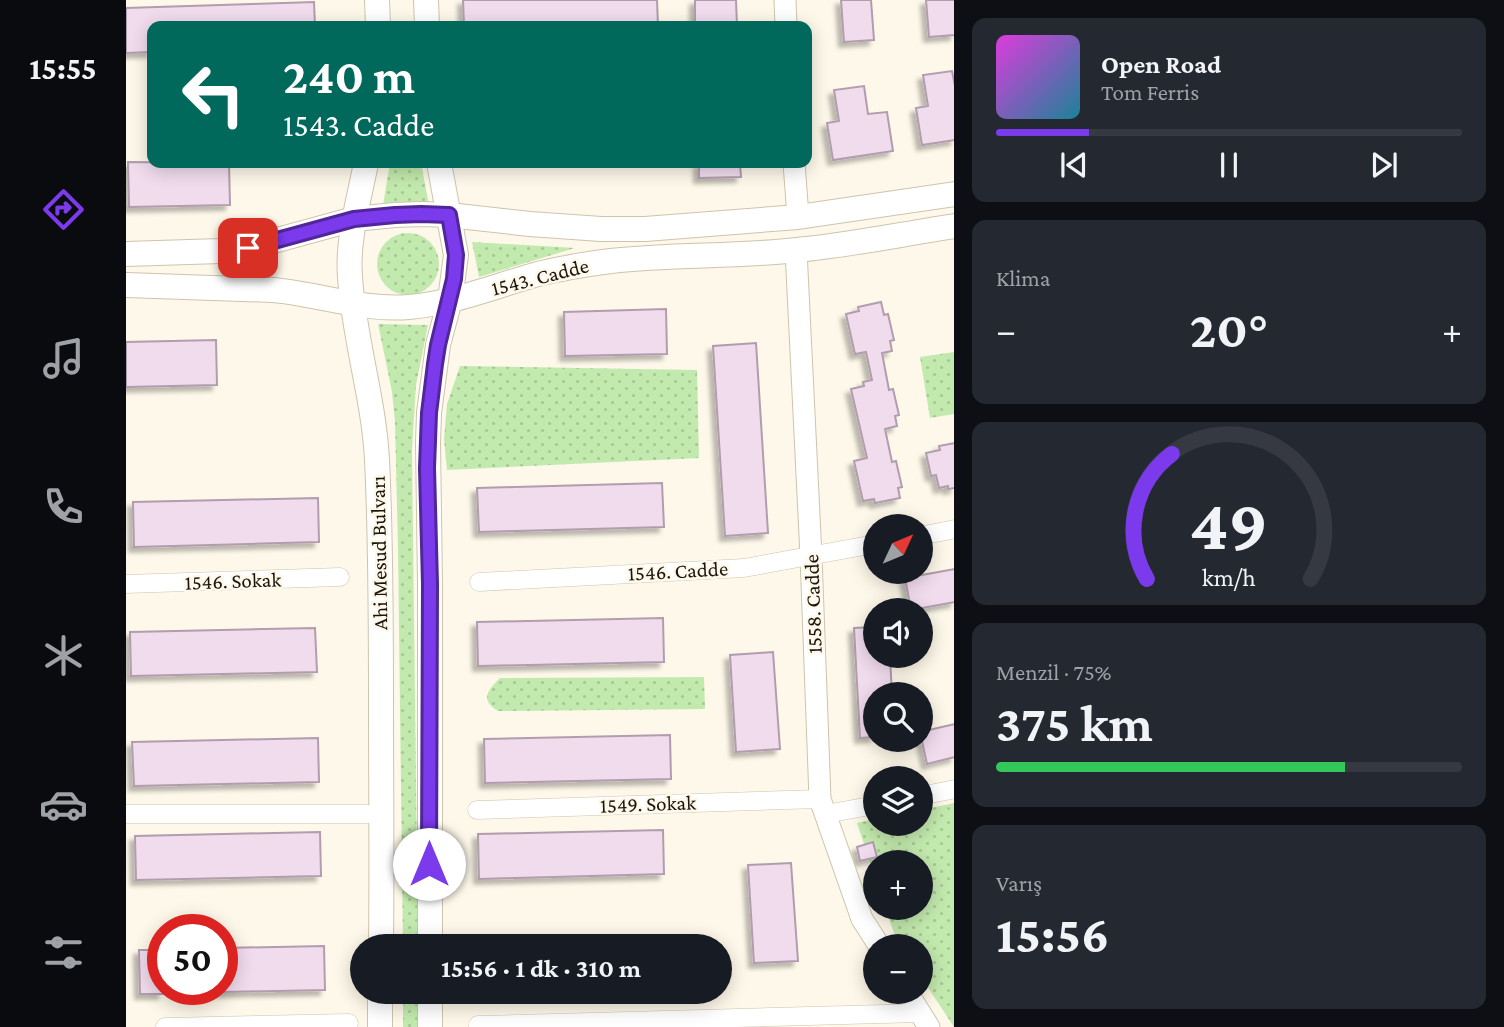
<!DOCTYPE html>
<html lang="tr">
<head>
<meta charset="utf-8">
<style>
  :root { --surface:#171b24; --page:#242831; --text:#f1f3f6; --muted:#9ea1a6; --line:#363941; --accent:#7c3aed }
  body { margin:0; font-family:"Crimson Pro",serif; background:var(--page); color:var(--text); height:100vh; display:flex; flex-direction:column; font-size:26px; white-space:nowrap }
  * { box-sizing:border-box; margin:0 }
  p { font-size:23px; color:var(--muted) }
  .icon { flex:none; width:38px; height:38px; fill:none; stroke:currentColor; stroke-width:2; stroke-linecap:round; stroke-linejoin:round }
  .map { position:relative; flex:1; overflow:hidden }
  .panel { display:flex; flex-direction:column; gap:18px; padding:18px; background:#0d0f14; width:550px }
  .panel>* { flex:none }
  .banner { position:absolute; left:21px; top:21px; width:665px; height:147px; border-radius:14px; box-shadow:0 4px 18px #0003; background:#00695c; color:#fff; overflow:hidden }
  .needle { width:46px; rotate:46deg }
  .tools { position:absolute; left:737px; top:514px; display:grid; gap:14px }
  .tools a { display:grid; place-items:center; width:70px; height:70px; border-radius:50%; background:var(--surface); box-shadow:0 4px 18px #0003; font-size:35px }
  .speed { position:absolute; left:21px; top:914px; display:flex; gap:14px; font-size:35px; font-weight:700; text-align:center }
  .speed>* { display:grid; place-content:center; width:91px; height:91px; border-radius:50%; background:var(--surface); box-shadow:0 4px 18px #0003; line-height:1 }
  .speed .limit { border:10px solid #d22; background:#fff; color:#111 }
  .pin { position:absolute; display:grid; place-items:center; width:60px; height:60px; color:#fff; margin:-30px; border-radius:14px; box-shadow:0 4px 10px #0006 }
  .me { position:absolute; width:77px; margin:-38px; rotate:0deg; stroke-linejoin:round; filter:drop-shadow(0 0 5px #0008) }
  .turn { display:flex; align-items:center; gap:24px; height:147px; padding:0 21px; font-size:32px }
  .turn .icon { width:91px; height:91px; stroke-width:2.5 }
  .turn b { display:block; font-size:49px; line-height:60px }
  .big { font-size:52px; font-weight:700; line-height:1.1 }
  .panel .tile { flex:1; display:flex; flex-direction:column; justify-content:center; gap:10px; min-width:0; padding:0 24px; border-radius:14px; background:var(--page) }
  .panel .dial { align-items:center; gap:0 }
  .dial svg { height:182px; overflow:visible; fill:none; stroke:var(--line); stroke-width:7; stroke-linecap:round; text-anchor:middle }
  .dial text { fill:var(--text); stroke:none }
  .song { display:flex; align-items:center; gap:21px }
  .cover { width:84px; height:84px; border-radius:10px; background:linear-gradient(135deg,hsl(300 70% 55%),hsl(190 70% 35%)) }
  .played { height:7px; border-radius:4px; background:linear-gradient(90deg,var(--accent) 20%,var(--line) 20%) }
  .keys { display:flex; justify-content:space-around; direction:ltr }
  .heat { display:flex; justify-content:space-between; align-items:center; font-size:38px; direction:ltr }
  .charge { height:10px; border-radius:5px; background:linear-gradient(90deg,#34c759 75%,var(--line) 0) }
  .trip { position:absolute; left:224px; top:934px; width:382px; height:70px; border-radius:35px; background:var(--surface); box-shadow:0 4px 18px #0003; font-weight:700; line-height:70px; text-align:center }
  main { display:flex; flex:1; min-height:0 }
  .dock { display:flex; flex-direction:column; width:126px; justify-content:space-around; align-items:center; background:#090b0e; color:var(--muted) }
  .dock .icon { width:49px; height:49px }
  .dock .on { color:var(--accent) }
  .dock b { font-size:32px; color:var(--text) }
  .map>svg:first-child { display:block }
  .grass { fill:url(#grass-dots) }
  .building { fill:#f1dcee; stroke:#b19dad; stroke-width:2; filter:url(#shadow) }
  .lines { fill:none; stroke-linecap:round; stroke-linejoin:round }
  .minor-casing { stroke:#cec4ad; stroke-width:19 }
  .tertiary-casing { stroke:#cec4ad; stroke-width:23 }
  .secondary-casing { stroke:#cec4ad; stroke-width:26 }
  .minor { stroke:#fff; stroke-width:18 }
  .tertiary { stroke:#fff; stroke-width:21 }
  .secondary { stroke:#fff; stroke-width:24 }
  .route-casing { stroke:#51269a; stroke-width:18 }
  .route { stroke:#7c3aed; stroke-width:12 }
  .labels { text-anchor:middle; stroke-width:5; stroke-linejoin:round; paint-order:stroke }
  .street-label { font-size:21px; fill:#19150d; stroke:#fef8ea }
</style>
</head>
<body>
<main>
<nav class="dock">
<b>15:55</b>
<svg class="icon on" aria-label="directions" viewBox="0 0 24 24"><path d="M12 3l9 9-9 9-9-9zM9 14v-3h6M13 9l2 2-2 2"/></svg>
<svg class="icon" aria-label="music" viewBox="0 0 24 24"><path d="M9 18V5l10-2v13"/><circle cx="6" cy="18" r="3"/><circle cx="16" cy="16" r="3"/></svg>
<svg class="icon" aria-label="phone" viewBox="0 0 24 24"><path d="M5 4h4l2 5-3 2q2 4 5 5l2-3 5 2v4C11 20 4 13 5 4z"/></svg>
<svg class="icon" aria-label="climate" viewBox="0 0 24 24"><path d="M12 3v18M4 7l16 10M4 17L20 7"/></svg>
<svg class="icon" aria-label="car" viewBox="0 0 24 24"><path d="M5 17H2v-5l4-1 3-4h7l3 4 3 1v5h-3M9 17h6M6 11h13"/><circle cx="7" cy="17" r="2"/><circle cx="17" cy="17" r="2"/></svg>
<svg class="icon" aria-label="filters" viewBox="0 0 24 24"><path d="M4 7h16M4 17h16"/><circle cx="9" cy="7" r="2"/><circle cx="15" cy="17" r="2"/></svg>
</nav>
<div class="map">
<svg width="829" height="1027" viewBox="0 0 829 1027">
  <defs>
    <pattern id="grass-dots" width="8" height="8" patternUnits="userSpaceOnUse" patternTransform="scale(1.75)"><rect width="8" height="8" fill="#c3eaae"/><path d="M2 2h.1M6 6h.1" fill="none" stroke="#a7c894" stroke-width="1.8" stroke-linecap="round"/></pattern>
    <filter id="shadow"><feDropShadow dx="-5" dy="5" stdDeviation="2" flood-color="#0004"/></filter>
  </defs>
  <rect width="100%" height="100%" fill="#fef8ea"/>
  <!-- grass -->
  <g class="grass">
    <polygon points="264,163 295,163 303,205 257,205"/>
    <circle cx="282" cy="264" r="31"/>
    <polygon points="346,242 449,248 353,277"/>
    <polygon points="252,324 302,325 290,385 286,450 292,947 277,947 272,547 269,422 266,392"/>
    <polygon points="828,352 828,414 804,418 794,357"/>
    <polygon points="334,366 571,370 573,458 321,470 318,439 321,404"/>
    <path d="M578,677L579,709L372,711C353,700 362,690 374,678Z"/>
    <polygon points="828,803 828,1027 795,977 794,947 774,947 771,941 759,908 794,908 794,863 749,863 749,877 731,823 749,819 749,824 794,824 795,810"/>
    <rect x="277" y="992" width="15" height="35"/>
  </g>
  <!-- building -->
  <g class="building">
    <polygon points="337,0 531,0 532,26 338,26"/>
    <polygon points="569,0 610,0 611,26 569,26"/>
    <polygon points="715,0 745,0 748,40 718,42"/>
    <polygon points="800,0 829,0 829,35 803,37"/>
    <polygon points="188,2 189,26 26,26 26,52 0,53 0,8"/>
    <polygon points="826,71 829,86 829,140 796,145 790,108 802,106 797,75"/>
    <polygon points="738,86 742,114 761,112 767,151 707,160 701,123 713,121 708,90"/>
    <polygon points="2,162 103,163 104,205 3,207"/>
    <polygon points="573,163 614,163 615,177 573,178"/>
    <polygon points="755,302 758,315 762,314 768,340 764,341 766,351 756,353 763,390 767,389 773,415 769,416 771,426 759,429 766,462 770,461 776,487 772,488 774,498 749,503 748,499 737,501 728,461 741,458 725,389 738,386 737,382 746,380 740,352 729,354 720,314 733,311 732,307"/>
    <polygon points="540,309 541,354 439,356 438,312"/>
    <polygon points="90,340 91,385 0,387 0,342"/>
    <polygon points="630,343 642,533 599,536 587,346"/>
    <polygon points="829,443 829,488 822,489 822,486 813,488 810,475 805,476 800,453 814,450 813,446"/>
    <polygon points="536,483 538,527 353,532 351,488"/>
    <polygon points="192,498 193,542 8,547 7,502"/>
    <polygon points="829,569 829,602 785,610 779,578"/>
    <polygon points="537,618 538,662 352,666 351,622"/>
    <polygon points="749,627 749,656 764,656 766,695 749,695 749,737 734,738 728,628"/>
    <polygon points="189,628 191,672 5,676 4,632"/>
    <polygon points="647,652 654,749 610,752 604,655"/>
    <polygon points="829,724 829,757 801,764 794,732"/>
    <polygon points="544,735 545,779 359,783 358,739"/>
    <polygon points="192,738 193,782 8,786 6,742"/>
    <polygon points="537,830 538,874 353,879 352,834"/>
    <polygon points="194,832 195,876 10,880 9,836"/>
    <polygon points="747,842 751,857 734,861 731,847"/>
    <polygon points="665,863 672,961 628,963 622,865"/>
    <polygon points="198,946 199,990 96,992 96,948"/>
    <polygon points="13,950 37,950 37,994 14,994"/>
  </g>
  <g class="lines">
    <defs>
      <g id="minor">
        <polyline points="794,536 829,529"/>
        <polyline points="353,582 618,568 749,544"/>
        <polyline points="0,584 214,577"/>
        <polyline points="794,796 829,789"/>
        <polyline points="351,810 694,799"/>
        <polyline points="0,814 255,814"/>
        <polyline points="700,814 749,805"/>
        <polyline points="352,1025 794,1013"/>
        <polyline points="39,1027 223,1023"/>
      </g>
      <g id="tertiary">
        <polyline points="659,0 660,26"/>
        <polyline points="668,163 672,217"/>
        <polyline points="670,250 685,556 694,799 736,919 754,947"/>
        <polyline points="781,992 803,1027"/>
      </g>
      <g id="secondary">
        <polyline points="251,0 252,26"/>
        <polyline points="300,0 301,26"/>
        <path d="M240,163C233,200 221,239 224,277C228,339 248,399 251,460C255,541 255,622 255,704C255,785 256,866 255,947"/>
        <polyline points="0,254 95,251 122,248 228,219 269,215 295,214 323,215 404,224 475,229 519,229 672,217 829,194"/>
        <path d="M0,285L147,290C193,294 237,311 283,307C328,303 369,286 412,274C436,268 461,264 485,261C547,254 609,257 671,250C724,245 776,234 829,226"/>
        <polyline points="304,947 304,584 302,443 303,413 312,345 324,300 330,255 313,163"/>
        <polyline points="304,992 304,1027"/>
        <polyline points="254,1027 254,992"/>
      </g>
    </defs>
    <!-- minor casing -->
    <use href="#minor" class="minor-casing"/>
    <!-- tertiary casing -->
    <use href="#tertiary" class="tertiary-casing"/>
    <!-- secondary casing -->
    <use href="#secondary" class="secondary-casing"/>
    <!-- minor -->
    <use href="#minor" class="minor"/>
    <!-- tertiary -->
    <use href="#tertiary" class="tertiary"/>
    <!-- secondary -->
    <use href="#secondary" class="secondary"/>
  </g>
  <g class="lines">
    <defs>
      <polyline id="route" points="122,248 228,219 269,215 295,214 323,215 330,255 328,279 312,345 309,364 303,413 301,468 304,584 303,864"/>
    </defs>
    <!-- route casing -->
    <use href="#route" class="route-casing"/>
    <!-- route -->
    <use href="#route" class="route"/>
  </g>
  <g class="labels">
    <!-- street labels -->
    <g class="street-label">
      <text transform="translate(414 277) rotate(-14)" y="7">1543. Cadde</text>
      <text transform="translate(253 553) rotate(-91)" y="7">Ahi Mesud Bulvarı</text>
      <text transform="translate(552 571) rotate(-3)" y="7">1546. Cadde</text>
      <text transform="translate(107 581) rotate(-2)" y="7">1546. Sokak</text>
      <text transform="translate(687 604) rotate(-92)" y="7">1558. Cadde</text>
      <text transform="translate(522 804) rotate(-2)" y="7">1549. Sokak</text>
    </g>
  </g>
</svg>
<div class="tools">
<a><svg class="needle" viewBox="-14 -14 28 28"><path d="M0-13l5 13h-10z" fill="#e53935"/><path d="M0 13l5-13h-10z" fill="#9ea1a6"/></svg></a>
<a><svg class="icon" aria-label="sound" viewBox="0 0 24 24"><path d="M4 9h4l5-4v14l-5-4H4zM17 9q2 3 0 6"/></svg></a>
<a><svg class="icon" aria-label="search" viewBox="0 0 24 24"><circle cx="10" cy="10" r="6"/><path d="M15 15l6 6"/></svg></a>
<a><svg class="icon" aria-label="layers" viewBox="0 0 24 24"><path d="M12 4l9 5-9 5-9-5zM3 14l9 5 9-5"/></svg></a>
<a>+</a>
<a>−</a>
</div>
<div class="speed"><div class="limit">50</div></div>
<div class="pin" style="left:122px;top:248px;background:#d93025"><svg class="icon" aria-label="arrive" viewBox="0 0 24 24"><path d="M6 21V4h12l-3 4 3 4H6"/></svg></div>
<svg class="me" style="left:303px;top:864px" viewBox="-20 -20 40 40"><circle r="19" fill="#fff"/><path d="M0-13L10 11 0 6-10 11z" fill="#7c3aed"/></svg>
<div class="trip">15:56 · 1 dk · 310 m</div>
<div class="banner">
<div class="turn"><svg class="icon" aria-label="left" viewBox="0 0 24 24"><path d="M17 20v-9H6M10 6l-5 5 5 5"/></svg><div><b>240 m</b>1543. Cadde</div></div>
</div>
</div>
<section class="panel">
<div class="tile">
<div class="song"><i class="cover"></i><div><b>Open Road</b><p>Tom Ferris</p></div></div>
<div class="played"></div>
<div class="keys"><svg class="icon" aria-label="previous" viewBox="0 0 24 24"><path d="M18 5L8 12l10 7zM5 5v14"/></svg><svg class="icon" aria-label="pause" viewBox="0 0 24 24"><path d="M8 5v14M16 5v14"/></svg><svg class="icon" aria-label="next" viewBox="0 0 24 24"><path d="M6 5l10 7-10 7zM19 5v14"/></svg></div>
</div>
<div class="tile"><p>Klima</p>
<div class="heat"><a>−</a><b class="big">20°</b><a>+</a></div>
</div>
<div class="tile dial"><svg viewBox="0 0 100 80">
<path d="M14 69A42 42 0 1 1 86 69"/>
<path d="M14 69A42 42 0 0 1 25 14" stroke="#7c3aed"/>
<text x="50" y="56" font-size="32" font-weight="700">49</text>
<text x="50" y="72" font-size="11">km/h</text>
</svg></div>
<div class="tile"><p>Menzil · 75%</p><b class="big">375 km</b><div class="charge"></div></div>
<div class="tile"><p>Varış</p><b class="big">15:56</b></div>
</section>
</main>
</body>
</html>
